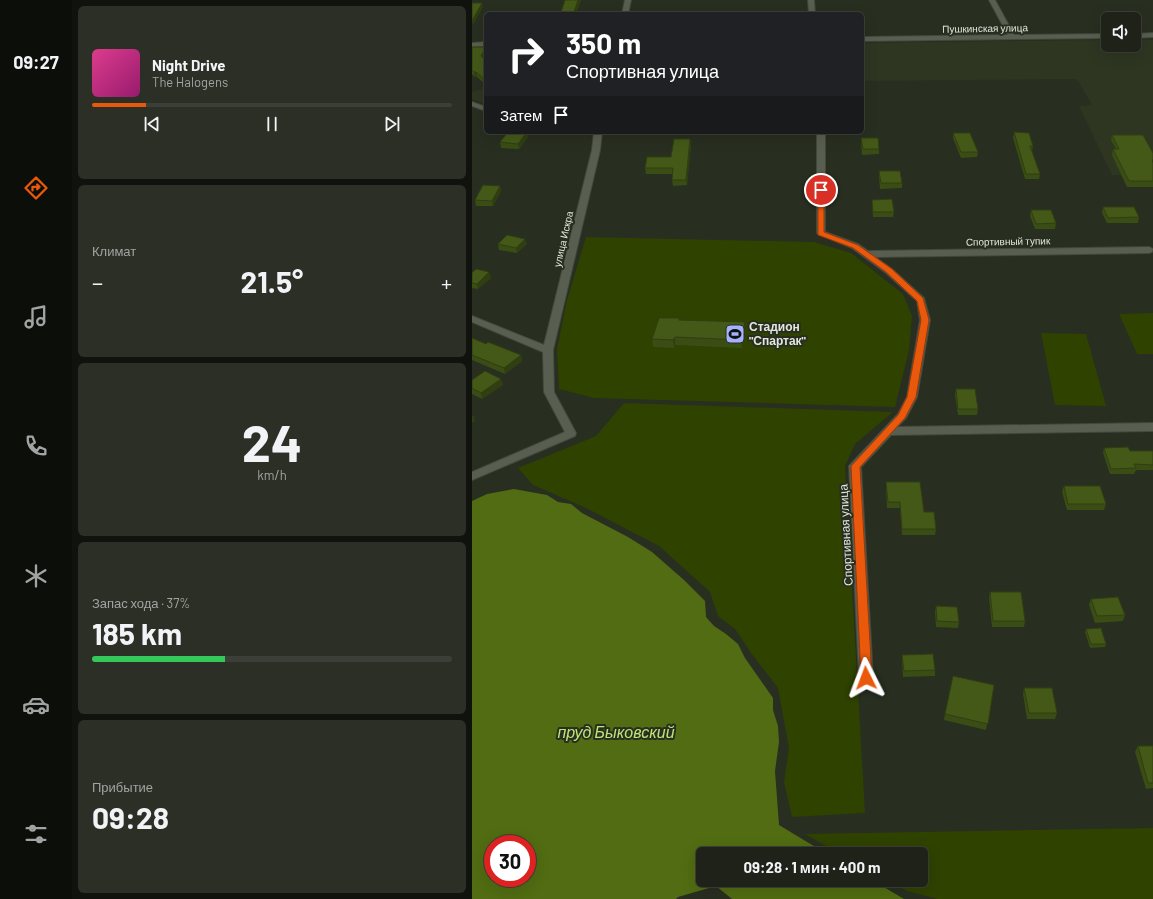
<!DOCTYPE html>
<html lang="ru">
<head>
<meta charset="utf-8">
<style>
  :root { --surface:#1e2218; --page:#2b2f25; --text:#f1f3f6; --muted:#a1a4a2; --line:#3c3f37; --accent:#ea580c }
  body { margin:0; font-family:Barlow,sans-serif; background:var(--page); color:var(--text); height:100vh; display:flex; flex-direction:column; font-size:15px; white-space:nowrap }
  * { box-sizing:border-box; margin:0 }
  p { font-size:13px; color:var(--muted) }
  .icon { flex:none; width:22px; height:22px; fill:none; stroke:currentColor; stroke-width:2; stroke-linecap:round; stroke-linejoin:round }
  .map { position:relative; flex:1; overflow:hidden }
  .details { display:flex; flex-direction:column; gap:6px; padding:6px; background:#10130d; width:400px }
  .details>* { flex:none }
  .hud { position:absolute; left:12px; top:12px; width:380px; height:122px; border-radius:6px; box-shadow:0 4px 16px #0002,0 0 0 1px var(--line); background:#202124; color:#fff; overflow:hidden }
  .tools { position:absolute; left:629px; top:12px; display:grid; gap:8px }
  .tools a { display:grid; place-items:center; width:40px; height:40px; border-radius:6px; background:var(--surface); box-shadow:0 4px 16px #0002,0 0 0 1px var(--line); font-size:20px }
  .speed { position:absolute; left:12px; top:835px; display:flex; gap:8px; font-size:20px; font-weight:700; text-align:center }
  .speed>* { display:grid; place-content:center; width:52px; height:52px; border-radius:50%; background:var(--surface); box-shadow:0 4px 16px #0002,0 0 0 1px var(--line); line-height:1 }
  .speed .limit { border:6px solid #d22; background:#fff; color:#111 }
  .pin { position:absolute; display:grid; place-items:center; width:34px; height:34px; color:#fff; margin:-17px; border:2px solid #fff; border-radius:50%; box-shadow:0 1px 4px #0007 }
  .me { position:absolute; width:44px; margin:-22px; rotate:357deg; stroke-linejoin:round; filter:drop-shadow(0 0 3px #0008) }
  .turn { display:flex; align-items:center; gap:14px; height:84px; padding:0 16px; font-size:18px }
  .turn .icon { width:52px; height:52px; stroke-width:2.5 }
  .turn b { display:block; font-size:28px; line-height:34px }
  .then { display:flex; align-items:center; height:38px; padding:0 16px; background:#0003; gap:8px; font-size:15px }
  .big { font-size:30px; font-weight:700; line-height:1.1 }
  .details .card { flex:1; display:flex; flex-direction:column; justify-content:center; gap:6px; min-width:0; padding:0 14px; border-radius:6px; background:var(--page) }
  .details .dial { align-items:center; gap:0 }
  .dial b { font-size:52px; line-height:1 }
  .song { display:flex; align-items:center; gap:12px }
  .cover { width:48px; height:48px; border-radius:6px; background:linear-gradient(135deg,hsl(330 70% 55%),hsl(320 70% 35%)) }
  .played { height:4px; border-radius:2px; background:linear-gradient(90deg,var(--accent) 15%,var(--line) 15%) }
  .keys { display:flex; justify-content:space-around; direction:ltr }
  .heat { display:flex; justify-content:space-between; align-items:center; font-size:22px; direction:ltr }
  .charge { height:6px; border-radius:3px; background:linear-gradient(90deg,#34c759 37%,var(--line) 0) }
  .trip { position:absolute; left:224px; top:847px; width:232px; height:40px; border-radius:6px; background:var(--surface); box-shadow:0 4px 16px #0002,0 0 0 1px var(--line); font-weight:700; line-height:40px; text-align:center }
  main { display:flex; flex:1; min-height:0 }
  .menu { display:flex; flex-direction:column; width:72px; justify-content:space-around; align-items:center; background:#0c0e0a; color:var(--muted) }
  .menu .icon { width:28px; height:28px }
  .menu .active { color:var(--accent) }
  .menu b { font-size:18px; color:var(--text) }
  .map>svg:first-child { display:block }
  .built { fill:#2e3622 }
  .green { fill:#2f4200 }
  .water { fill:#516c12; fill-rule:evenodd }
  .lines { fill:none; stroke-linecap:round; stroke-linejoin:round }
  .minor-casing { stroke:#43483d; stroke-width:2 }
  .minor { fill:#595f50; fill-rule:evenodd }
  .wall { fill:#3a4d15 }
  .shaded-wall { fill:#303e11 }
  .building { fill:#445918; stroke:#303e11 }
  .route { fill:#ea580c; stroke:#983908 }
  .labels { text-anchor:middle; stroke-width:4; stroke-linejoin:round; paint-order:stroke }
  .far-street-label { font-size:10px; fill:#e2e6dd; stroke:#282e20 }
  .poi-label { font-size:12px; font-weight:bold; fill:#e2e6dd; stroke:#282e20; text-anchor:start }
  .street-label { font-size:12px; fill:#e2e6dd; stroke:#282e20 }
  .near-water-label { font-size:16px; font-style:italic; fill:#bde475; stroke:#282e20 }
</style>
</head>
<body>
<main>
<nav class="menu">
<b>09:27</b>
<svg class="icon active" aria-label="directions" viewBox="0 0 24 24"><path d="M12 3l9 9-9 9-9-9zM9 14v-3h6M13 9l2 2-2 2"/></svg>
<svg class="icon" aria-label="music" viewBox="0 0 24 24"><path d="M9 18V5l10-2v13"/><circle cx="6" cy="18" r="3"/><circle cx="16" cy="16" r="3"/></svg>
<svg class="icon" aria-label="phone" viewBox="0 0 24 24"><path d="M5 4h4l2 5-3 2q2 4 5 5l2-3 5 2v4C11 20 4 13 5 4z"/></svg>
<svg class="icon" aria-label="climate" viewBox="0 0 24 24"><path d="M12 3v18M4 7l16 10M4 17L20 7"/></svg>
<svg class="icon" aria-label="car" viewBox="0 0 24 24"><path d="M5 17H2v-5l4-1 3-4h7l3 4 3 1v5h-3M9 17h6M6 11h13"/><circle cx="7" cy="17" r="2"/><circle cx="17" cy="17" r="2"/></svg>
<svg class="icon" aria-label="filters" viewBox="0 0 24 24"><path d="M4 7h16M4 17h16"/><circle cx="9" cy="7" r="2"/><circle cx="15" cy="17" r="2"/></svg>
</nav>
<section class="details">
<div class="card">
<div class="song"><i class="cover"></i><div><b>Night Drive</b><p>The Halogens</p></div></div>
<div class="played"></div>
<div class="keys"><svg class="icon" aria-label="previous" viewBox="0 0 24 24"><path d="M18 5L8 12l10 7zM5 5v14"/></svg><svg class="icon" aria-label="pause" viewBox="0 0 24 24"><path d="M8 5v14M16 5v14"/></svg><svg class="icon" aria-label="next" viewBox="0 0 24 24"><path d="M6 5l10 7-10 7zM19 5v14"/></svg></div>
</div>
<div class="card"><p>Климат</p>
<div class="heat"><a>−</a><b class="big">21.5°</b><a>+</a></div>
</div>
<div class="card dial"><b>24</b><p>km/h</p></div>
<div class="card"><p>Запас хода · 37%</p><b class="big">185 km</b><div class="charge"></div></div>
<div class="card"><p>Прибытие</p><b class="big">09:28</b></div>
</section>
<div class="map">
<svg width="681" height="899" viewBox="0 0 681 899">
  <rect width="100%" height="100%" fill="#282e20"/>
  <!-- built -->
  <g class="built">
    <polygon points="636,40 636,45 662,45 662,40 681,40 681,175 640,175 607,106 620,105 605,79 390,81 390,43"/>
    <polygon points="14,87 14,105 0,99 0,92"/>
  </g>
  <!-- green -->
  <g class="green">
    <polygon points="114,237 342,242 379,253 431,294 440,316 437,350 423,407 122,398 87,389 85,349 95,300"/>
    <polygon points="681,313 681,354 665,354 647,314"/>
    <polygon points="569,333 614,334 634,406 583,405"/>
    <polygon points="152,403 421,412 383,444 373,466 393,813 320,817 312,782 317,748 306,688 279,653 263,629 246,616 238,592 187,546 114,508 61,485 46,468 124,436"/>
    <polygon points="681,828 681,899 465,899 435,891 415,880 449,880 449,854 368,854 333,834"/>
  </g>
  <!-- water -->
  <path class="water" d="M42,489L75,495L86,502L99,504L110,513L156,537L180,552L212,580L233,601L234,617L242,626L254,634L266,644L273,658L301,698V710L306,726L307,742L303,771L307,825L355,854H231V880H400L432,899H260L244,886L206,897L204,899H0V501L15,494ZM21,844H55V878H21Z"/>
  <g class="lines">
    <defs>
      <g id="minor">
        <polygon points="153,0 159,0 156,14 150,14"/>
        <polygon points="336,0 342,0 343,14 337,14"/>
        <polygon points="517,0 523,0 542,35 636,34 636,38 390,41 390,37 536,35"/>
        <polygon points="681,33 681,37 662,38 662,34"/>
        <polygon points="14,42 14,46 0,47 0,43"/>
        <polygon points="0,102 14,107 14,111 0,106"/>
        <polygon points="122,132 130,132 128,150 81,350 82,392 104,433 103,436 0,480 0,472 93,432 72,392 71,352 0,322 0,316 72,345 120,150"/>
        <polygon points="345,132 353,132 353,232 386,244 396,251 677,247 681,249 680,252 677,253 403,257 420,269 452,298 458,320 445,397 434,418 425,427 681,423 681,431 419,435 389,467 401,678 399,682 394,684 389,682 387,678 377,466 426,414 435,397 448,320 445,301 414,273 380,248 345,233"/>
      </g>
    </defs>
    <!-- minor casing -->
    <use href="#minor" class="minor-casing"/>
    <!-- minor -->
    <use href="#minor" class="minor"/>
  </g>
  <!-- wall -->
  <g class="wall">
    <polygon points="109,0 104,14 89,14 89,12"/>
    <polygon points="0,47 14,61 14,83 12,83 5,77 3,77 0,74"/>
    <polygon points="542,132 561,146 560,151 568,174 567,179 553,179 541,138"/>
    <polygon points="481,133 506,152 505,157 489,158 481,138"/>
    <polygon points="640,135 681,153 681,187 655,187 640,155 641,149 644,149 639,140"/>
    <polygon points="56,137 47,149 29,148 28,142"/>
    <polygon points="389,138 407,149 407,154 390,155 389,143"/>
    <polygon points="218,139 219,144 215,185 201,186 200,180 201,174 174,174 173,168 199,157"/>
    <polygon points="407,171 430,183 430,188 408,189 407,176"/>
    <polygon points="28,186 29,191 21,206 4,206 3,200"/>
    <polygon points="400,200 422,212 421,217 401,217 400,205"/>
    <polygon points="631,207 667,217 666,223 635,223 630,213"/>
    <polygon points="559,210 584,223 583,229 563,229 558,216"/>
    <polygon points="26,244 55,244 45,253 27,250"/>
    <polygon points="0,273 19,278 6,289 0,288"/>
    <polygon points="207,320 274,330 270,348 203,345 202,348 181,347 180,339"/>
    <polygon points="0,338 14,344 49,355 50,361 33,374 0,360"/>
    <polygon points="0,380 31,385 10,399 0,394"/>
    <polygon points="484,389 506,409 505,415 486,415 483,395"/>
    <polygon points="632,448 658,451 681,451 681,470 664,470 662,474 638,474 631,453"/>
    <polygon points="414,482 452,512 464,529 463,535 430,535 428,508 415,508 414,489"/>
    <polygon points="592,486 634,504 632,510 595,510 590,492"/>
    <polygon points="518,592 553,621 552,627 520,627 517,598"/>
    <polygon points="619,599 653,615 651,621 623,623 617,605"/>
    <polygon points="464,606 487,622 486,628 464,627 463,612"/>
    <polygon points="614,629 634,644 633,647 618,648 613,632"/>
    <polygon points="430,655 463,670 463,676 431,677 430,661"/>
    <polygon points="522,685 514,730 472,720 473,714"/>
    <polygon points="552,688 585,713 583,719 555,719 551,694"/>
    <polygon points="666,746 681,746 681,788 674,789 663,752"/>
  </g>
  <!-- shaded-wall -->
  <g class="shaded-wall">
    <polygon points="106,0 109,0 104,14 102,14 102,12"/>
    <polygon points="10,3 11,7 1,25 0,21"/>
    <polygon points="14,47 14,54 10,61 9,56"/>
    <polygon points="2,72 4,72 5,77 3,77"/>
    <polygon points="11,78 14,78 14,83 12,83"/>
    <polygon points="55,132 56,137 47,149 46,144"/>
    <polygon points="218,139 219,144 215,185 214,180"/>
    <polygon points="28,186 29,191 21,206 20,201"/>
    <polygon points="53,239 55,244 45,253 44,248"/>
    <polygon points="17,272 19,278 6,289 5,284"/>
    <polygon points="273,322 274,330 270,348 269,340"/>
    <polygon points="203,337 203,345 202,348 201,340"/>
    <polygon points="49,355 50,361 33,374 32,368"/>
    <polygon points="29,379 31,385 10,399 9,393"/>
    <polygon points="2,415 3,421 0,423 0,416"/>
  </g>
  <!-- building -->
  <g class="building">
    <polygon points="93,0 106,0 102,12 89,12"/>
    <polygon points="0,3 10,3 0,21"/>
    <polygon points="0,47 14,47 9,56 14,61 14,78 11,78 4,72 2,72 0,70"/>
    <polygon points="36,132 55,132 46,144 28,142"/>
    <polygon points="542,132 557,133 561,146 558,146 568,174 554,174"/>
    <polygon points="481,133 498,133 506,152 489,152"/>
    <polygon points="640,135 671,135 681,153 681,160 680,160 681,163 681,181 657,181 641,149 647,149"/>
    <polygon points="389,138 406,138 407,149 391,149"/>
    <polygon points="202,139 218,139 214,180 200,180 201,168 173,168 175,157 199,157"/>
    <polygon points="407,171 428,171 430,183 409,183"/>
    <polygon points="11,185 28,186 20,201 3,200"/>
    <polygon points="420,199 422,212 401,212 400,200"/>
    <polygon points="631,207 662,207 667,217 636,218"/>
    <polygon points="559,210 579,210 584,223 564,224"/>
    <polygon points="35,235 53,239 44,248 26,244"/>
    <polygon points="4,269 17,272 5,284 0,283 0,273"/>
    <polygon points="187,318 207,318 207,320 273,322 269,340 203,337 201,340 180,339"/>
    <polygon points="0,338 14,344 16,342 49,355 32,368 0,355"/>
    <polygon points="13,371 29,379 9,393 0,388 0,380"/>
    <polygon points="484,389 503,389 506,409 486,409"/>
    <polygon points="656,447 658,451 681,451 681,465 662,464 664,468 639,469 632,448"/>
    <polygon points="414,482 448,482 452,512 462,512 464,529 430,529 428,502 416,502"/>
    <polygon points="592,486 628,486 634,504 596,504"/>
    <polygon points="518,592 549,592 553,621 521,621"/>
    <polygon points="646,597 653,615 625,616 619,599"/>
    <polygon points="464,606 485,607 487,622 465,621"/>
    <polygon points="629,628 634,644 619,644 614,629"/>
    <polygon points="461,654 463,670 432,671 430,655"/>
    <polygon points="481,676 522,685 516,724 473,714"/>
    <polygon points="552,688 580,688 585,713 557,713"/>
    <polygon points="666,746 681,746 681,783 676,783"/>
  </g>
  <!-- route -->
  <polygon class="route" points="346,188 352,190 352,232 386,245 420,269 451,298 457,320 444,397 433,418 388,467 400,678 398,681 394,682 390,681 389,678 379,466 426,415 435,397 449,320 445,301 414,272 381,248 346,235"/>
  <!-- icons -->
  <defs>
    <symbol id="stadium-square" viewBox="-11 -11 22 22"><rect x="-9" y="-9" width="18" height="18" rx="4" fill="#a4b2fc" stroke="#282e20"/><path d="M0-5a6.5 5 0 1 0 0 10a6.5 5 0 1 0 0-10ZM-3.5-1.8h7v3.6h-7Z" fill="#111"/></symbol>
  </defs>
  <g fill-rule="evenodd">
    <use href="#stadium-square" x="252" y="323" width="22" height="22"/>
  </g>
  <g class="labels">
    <!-- far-street labels -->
    <g class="far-street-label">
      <text transform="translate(513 28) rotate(-1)" y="4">Пушкинская улица</text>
      <text transform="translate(91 239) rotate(-77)" y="4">улица Искра</text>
      <text transform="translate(536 241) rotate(-1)" y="4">Спортивный тупик</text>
    </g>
    <!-- poi labels -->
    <g class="poi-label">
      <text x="277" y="331">Стадион<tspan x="277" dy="14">"Спартак"</tspan></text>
    </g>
    <!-- street labels -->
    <g class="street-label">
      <text transform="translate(374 535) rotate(-93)" y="4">Спортивная улица</text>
    </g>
    <!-- near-water labels -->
    <g class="near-water-label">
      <text x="144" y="738">пруд Быковский</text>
    </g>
  </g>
</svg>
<div class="tools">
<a><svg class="icon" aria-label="sound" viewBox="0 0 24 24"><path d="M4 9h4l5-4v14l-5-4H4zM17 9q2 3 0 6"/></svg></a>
</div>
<div class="speed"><div class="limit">30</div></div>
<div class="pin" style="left:349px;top:190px;background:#d93025"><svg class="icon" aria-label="arrive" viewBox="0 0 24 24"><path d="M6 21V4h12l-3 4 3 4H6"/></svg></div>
<svg class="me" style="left:394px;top:678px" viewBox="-20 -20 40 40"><path d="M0-17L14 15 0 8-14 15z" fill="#ea580c" stroke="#fff" stroke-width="4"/></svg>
<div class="trip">09:28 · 1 мин · 400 m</div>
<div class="hud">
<div class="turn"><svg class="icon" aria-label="right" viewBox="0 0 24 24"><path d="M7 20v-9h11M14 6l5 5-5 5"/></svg><div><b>350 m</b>Спортивная улица</div></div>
<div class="then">Затем<svg class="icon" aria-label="arrive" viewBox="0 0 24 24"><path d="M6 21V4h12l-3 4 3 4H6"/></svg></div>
</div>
</div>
</main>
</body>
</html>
